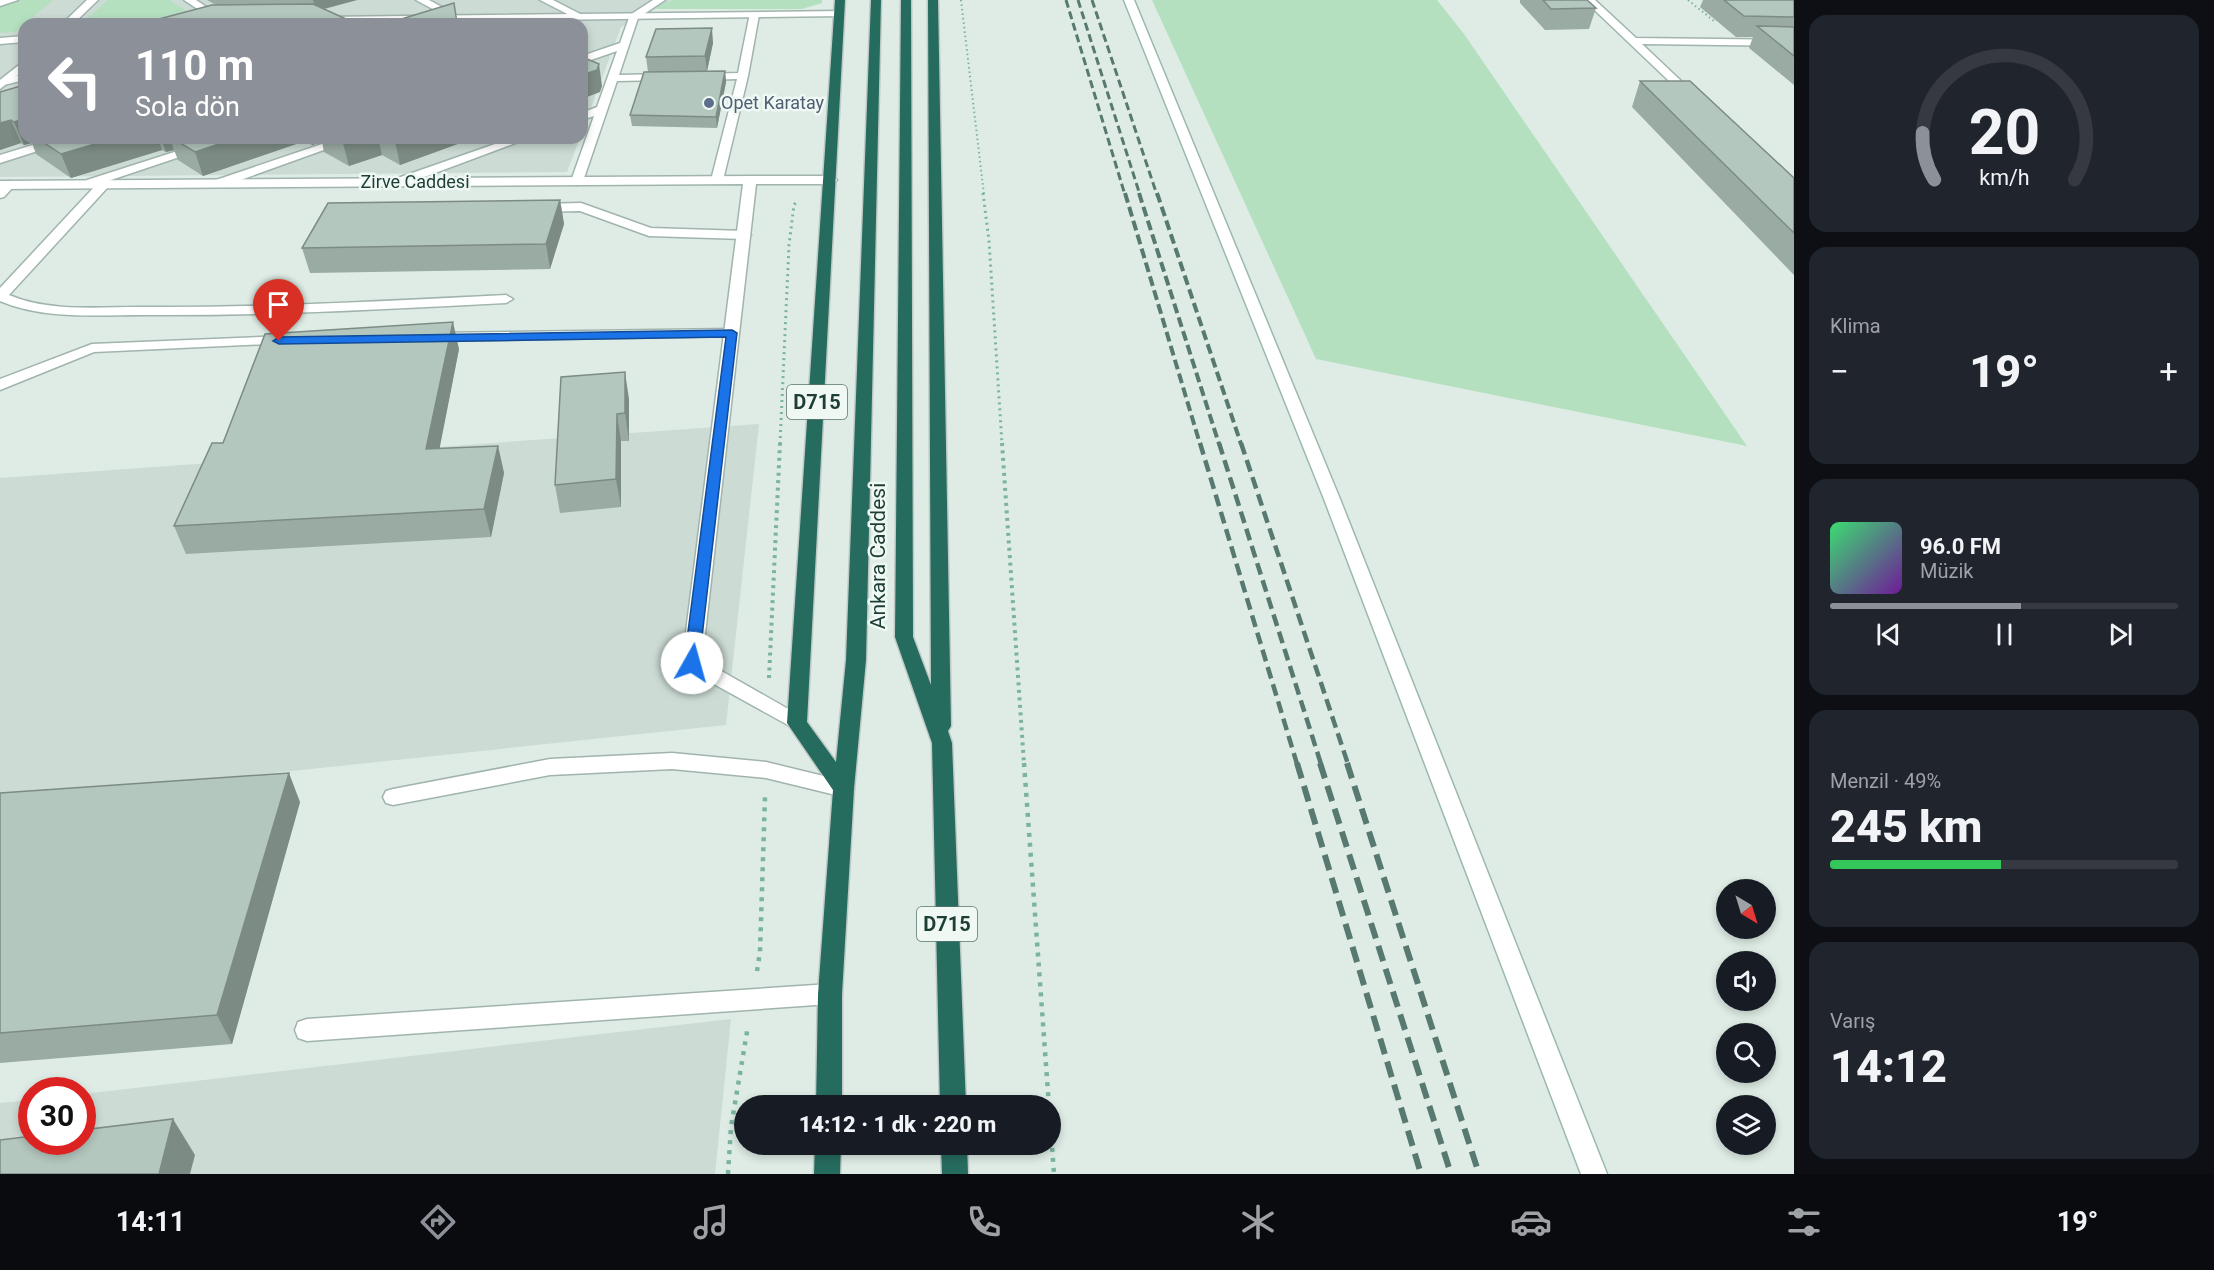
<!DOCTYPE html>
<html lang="tr">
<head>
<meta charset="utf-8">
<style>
  :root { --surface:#171b24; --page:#20242c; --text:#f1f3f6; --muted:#9ea1a6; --line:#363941; --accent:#8c9099 }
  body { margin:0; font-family:Roboto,sans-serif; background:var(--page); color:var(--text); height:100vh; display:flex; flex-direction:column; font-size:22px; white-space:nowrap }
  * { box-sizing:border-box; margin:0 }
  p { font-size:20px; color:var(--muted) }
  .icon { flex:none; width:33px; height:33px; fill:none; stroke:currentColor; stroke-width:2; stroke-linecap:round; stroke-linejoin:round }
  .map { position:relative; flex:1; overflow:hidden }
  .panel { display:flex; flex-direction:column; gap:15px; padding:15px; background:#0d0f14; width:420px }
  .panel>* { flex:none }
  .guide { position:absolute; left:18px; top:18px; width:570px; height:126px; border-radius:18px; box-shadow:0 3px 9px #0003; background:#8c9099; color:#fff; overflow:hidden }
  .needle { width:39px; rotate:142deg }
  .fabs { position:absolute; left:1716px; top:879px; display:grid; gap:12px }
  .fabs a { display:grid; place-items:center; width:60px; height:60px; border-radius:50%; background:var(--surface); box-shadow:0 3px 9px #0003; font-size:30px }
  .speed { position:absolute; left:18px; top:1077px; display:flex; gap:12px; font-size:30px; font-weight:700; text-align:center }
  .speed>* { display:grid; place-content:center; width:78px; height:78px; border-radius:50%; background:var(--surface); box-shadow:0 3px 9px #0003; line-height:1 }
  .speed .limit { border:9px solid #d22; background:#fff; color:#111 }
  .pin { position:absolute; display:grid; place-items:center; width:51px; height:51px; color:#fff; margin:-62px -26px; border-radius:50% 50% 50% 0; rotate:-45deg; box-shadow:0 0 6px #0007 }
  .pin .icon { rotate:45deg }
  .me { position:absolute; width:66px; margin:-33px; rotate:7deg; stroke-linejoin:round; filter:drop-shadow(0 0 4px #0008) }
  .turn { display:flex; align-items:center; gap:21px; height:126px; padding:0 18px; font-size:27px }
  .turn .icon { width:78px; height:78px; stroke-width:2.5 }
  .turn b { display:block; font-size:42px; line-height:51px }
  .big { font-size:45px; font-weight:800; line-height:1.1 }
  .panel .card { flex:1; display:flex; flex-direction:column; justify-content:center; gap:9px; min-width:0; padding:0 21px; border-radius:18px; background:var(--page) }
  .panel .dial { align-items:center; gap:0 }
  .dial svg { height:156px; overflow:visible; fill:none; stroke:var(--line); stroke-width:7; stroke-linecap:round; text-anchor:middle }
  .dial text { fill:var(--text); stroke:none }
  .song { display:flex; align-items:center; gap:18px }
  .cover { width:72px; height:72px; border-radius:9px; background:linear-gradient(135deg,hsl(140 70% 55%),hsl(280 70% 35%)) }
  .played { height:6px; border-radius:3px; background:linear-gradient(90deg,var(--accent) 55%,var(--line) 55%) }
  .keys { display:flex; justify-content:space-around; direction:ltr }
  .heat { display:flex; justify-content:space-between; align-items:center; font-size:33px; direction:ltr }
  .charge { height:9px; border-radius:4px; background:linear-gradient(90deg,#34c759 49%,var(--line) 0) }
  .trip { position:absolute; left:734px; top:1095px; width:327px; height:60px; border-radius:30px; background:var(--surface); box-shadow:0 3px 9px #0003; font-weight:800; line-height:60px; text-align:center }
  .tabs { display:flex; height:96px; justify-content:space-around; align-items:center; background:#090b0e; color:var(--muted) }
  .tabs .icon { width:42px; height:42px }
  .tabs .selected { color:var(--accent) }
  .tabs b { font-size:27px; color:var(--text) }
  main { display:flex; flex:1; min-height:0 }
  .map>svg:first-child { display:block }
  .built { fill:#ccdbd4 }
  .green { fill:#b4e0c0 }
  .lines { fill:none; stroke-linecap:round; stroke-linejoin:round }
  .lane-casing { stroke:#a0b4ad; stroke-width:3 }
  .street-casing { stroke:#a0b4ad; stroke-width:3 }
  .secondary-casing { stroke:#9bb9ae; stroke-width:3 }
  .highway-casing { stroke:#c0c9c6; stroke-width:3 }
  .path-far3 { stroke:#7ab3a1; stroke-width:2; stroke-dasharray:1.5 3; stroke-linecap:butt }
  .path-far2 { stroke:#7ab3a1; stroke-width:3; stroke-dasharray:2 4; stroke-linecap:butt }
  .path-far1 { stroke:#7ab3a1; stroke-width:4; stroke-dasharray:3 4.5; stroke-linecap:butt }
  .path { stroke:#7ab3a1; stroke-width:4.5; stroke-dasharray:4 6; stroke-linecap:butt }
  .lane { fill:#fff; fill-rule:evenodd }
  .street { fill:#fff; fill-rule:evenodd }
  .secondary { fill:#fff; fill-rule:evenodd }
  .highway { fill:#266c5e; fill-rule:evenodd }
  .rail-far3 { stroke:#577970; stroke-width:3; stroke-dasharray:8 4; stroke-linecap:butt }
  .rail-far2 { stroke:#577970; stroke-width:4; stroke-dasharray:10 4.5; stroke-linecap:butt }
  .rail-far1 { stroke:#577970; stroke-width:4.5; stroke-dasharray:12 6; stroke-linecap:butt }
  .rail { stroke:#577970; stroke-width:6; stroke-dasharray:16 8; stroke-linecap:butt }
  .wall { fill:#9aaba3 }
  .shaded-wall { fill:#7d8b85 }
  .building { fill:#b3c7be; stroke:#7d8b85; stroke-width:1.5 }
  .route { fill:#1a73e8; stroke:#114b97; stroke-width:1.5 }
  .service-dot { fill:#5c6f8a; stroke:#eff8f3; stroke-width:2 }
  .labels { text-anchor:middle; stroke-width:5; stroke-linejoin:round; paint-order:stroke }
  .far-service-label { font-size:18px; fill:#4e5e75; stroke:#eff8f3; text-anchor:start }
  .far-street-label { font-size:18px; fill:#1d3d35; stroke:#eff8f3 }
  .shield { fill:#eff8f3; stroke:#5c756e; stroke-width:1.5 }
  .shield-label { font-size:20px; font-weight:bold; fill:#1d3d35 }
  .street-label { font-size:21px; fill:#1d3d35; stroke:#eff8f3 }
</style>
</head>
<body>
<main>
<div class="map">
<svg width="1794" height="1174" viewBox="0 0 1794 1174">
  <rect width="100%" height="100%" fill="#deece5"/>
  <!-- built -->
  <g class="built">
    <polygon points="0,0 673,0 660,4 656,9 621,27 582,132 582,24 24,24 24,138 580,138 567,172 0,177"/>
    <polygon points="759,424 726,725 0,802 0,478"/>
    <polygon points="731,1019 715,1174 0,1174 0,1103 31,1100 32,1142 82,1142 83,1094"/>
  </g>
  <!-- green -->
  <g class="green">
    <polygon points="19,0 53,0 15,32 0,33 0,5"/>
    <polygon points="108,0 169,0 195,16 81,24"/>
    <polygon points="673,0 822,0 822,3 802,9 656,9 660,4"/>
    <polygon points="1152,0 1437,0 1464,34 1747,446 1316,359"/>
  </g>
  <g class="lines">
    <defs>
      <g id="lane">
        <polygon points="0,0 18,0 0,6"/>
        <polygon points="184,0 196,0 226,20 217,22"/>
        <polygon points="416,0 429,0 462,18 453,20"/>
        <polygon points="540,0 553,0 586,17 577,19"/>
        <polygon points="653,0 665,0 638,18 619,75 665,74 670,77 665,80 617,81 583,181 577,185 573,184 571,181 594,116 582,120 582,113 597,107 617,51 582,63 582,56 620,43 630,15"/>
        <polygon points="750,13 759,15 748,76 723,180 717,184 711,180 737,79 702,80 697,77 702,74 738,73"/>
        <polygon points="24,74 24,80 4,85 0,84 0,80"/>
        <polygon points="56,138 74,138 72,140 0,163 0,155"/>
        <path d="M218,138H236L108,181L110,184L108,187L9,295C48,312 98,307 140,307C262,308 384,301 506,295L513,299L506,303C386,309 265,316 145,315C98,315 44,320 0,301V288L96,185L87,186V180Z"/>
        <polygon points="340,138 357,138 221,187 213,187 211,184 213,181"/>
        <polygon points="512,138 529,138 403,185 395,185 393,182 395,179"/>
        <polygon points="9,181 15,185 4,197 0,198 0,187"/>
        <polygon points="581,203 651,228 744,231 751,235 744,239 649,236 580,211 537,212 531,208 537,204"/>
        <polygon points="732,329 737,330 739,333 737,336 434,341 427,337 434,333"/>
        <polygon points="286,336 291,337 293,340 291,343 94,352 0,390 0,379 92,344"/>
        <polygon points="672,753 766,762 844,781 851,783 854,789 851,795 844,797 766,778 672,769 550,775 393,805 386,803 383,797 386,791 393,789 550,759"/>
        <polygon points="830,984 838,987 842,994 838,1001 830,1004 307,1041 298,1038 295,1030 298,1022 307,1019"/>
      </g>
      <g id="street">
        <polygon points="87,0 98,0 73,24 62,24"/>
        <polygon points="1584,0 1595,0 1636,38 1794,40 1794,46 1642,44 1697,96 1699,98 1693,101 1689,100"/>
        <polygon points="839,11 844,14 842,16 325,23 320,20 325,17"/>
        <polygon points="24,36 24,42 0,44 0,38"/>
        <polygon points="24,61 24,70 0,89 0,80"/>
        <polygon points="750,176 831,176 837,180 831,184 756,184 702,660 804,718 807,723 804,728 797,730 685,668 682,663 743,184 0,189 0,181"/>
      </g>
      <polygon id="secondary" points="1124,0 1134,0 1340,499 1607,1174 1581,1174 1324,499"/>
      <g id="highway">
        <polygon points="835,0 845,0 807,722 836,762 846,660 871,0 881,0 866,660 854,789 842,994 842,1106 816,1106 818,994 833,790 787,723"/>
        <polygon points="901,0 911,0 913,637 931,685 928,0 938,0 951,726 948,731 952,743 966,1106 940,1106 932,743 895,637"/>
        <polygon points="815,1144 841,1144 840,1174 814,1174"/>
        <polygon points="941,1144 967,1144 968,1174 942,1174"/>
      </g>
    </defs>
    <!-- lane casing -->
    <use href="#lane" class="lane-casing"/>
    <!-- street casing -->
    <use href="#street" class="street-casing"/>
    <!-- secondary casing -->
    <use href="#secondary" class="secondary-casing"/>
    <!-- highway casing -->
    <use href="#highway" class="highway-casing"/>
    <!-- path-far3 -->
    <g class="path-far3">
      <polyline points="961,0 984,195"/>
      <polyline points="1688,0 1714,21"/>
    </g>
    <!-- path-far2 -->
    <g class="path-far2">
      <polyline points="983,193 989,241 1002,444"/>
      <polyline points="780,444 789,245 794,205 797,201"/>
    </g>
    <!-- path-far1 -->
    <g class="path-far1">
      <polyline points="1002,443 1024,764"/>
      <polyline points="769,678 780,443"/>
    </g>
    <!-- path -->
    <g class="path">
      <polyline points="1024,763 1049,1106"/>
      <polyline points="757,971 760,952 765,796"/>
      <polyline points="1050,1118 1054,1174"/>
      <polyline points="728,1174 731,1127 748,1026"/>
    </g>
    <!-- lane -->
    <use href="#lane" class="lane"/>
    <!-- street -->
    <use href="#street" class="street"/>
    <!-- secondary -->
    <use href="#secondary" class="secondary"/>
    <!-- highway -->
    <use href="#highway" class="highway"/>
    <!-- rail-far3 -->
    <g class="rail-far3">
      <polyline points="1066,0 1125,195"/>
      <polyline points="1078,0 1140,195"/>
      <polyline points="1092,0 1157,195"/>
    </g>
    <!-- rail-far2 -->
    <g class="rail-far2">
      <polyline points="1125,193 1200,444"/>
      <polyline points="1139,193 1219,444"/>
      <polyline points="1157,193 1241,444"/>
    </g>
    <!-- rail-far1 -->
    <g class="rail-far1">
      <polyline points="1200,443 1297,764"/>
      <polyline points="1219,443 1321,764"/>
      <polyline points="1241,443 1348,764"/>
    </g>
    <!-- rail -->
    <g class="rail">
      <polyline points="1297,763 1421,1174"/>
      <polyline points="1320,763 1451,1174"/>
      <polyline points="1347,763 1479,1174"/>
    </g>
  </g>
  <!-- wall -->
  <g class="wall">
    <polygon points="207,0 357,0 324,9 216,5"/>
    <polygon points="1520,0 1587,0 1596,8 1589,29 1545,30 1520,3"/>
    <polygon points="1703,0 1794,0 1794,85 1749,48 1753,37 1736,37 1700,7"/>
    <polygon points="713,43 707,71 725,71 726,82 717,128 632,126 630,115 648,72 646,57"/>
    <polygon points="1640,81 1794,178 1794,275 1632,107"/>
    <polygon points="0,92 24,138 474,138 400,165 382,155 349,166 324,152 322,142 312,145 305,141 203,176 178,160 174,150 166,152 162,150 71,178 36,154 32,143 24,145 21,143 0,150"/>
    <polygon points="560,200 564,224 550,269 310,273 302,248"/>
    <polygon points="459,349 439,449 498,446 504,473 491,537 186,554 174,526 223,443"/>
    <polygon points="629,399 629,441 621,441 621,507 560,513 555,485"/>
    <polygon points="0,793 300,802 232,1044 0,1063"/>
  </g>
  <!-- shaded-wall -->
  <g class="shaded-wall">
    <polygon points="313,0 357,0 316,11"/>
    <polygon points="712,28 713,43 707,71 705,56"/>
    <polygon points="599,64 602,86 600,92 582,99 582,75"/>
    <polygon points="725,71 726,82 717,128 716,117"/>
    <polygon points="24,119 24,138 29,138 32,143 24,145 14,122"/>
    <polygon points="11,120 21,143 0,150 0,123"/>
    <polygon points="115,138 158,138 162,150 71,178 61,154"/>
    <polygon points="161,138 170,138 174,150 166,152"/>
    <polygon points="237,138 304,138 305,141 203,176 195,152"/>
    <polygon points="310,138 321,138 322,142 312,145"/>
    <polygon points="357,138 378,138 382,155 349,166 343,143"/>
    <polygon points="404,138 474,138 400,165 395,141"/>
    <polygon points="560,200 564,224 550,269 546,244"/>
    <polygon points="453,322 459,349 434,477 426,449"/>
    <polygon points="625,372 629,399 629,441 625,413"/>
    <polygon points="617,414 621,441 621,507 616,479"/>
    <polygon points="498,446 504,473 491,537 484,509"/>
    <polygon points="289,773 300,802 232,1044 217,1015"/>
    <polygon points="173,1119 195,1155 190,1174 159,1174"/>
  </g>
  <!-- building -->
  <g class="building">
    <polygon points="1543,0 1587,0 1596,8 1551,9"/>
    <polygon points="1724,0 1794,0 1794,17 1744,16"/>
    <polygon points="454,3 457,23 506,23 509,24 385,24"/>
    <polygon points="313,4 357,24 140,24 212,5"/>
    <polygon points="1757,26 1794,27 1794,56"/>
    <polygon points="712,28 705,56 646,57 656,29"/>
    <polygon points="582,57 599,64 597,70 582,75"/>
    <polygon points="725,71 716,117 630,115 644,72"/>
    <polygon points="1640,81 1690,81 1794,178 1794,233"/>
    <polygon points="24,85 24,119 14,122 11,120 0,123 0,92"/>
    <polygon points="37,138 115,138 61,154"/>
    <polygon points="172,138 237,138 195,152"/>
    <polygon points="335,138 357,138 343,143"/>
    <polygon points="388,138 404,138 395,141"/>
    <polygon points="560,200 546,244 302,248 328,203"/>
    <polygon points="453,322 426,449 498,446 484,509 174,526 212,443 223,443 265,334"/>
    <polygon points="625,372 625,413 617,414 616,479 555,485 561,377"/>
    <polygon points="289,773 217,1015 0,1033 0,793"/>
    <polygon points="173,1119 159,1174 0,1174 0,1140 32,1136 32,1142 82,1142 82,1130"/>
  </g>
  <!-- route -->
  <polygon class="route" points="732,330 737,333 699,663 692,668 684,663 726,337 279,344 273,341 279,337"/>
  <!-- markers -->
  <circle class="service-dot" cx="709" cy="103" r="6"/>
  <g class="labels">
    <!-- far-service labels -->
    <g class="far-service-label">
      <text x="721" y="109">Opet Karatay</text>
    </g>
    <!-- far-street labels -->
    <g class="far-street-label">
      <text x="415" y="188">Zirve Caddesi</text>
    </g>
    <!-- shield labels -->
    <g class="shield">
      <rect x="787" y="385" width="60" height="34" rx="4.5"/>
      <rect x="917" y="907" width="60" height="34" rx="4.5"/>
    </g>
    <g class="shield-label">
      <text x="817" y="409">D715</text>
      <text x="947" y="931">D715</text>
    </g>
    <!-- street labels -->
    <g class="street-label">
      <text transform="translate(878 556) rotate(-90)" y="7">Ankara Caddesi</text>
    </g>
  </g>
</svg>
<div class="fabs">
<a><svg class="needle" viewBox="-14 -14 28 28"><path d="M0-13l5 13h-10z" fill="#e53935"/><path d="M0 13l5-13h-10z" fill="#9ea1a6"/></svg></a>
<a><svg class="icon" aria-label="sound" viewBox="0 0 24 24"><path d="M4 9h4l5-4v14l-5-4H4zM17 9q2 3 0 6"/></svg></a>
<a><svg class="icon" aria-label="search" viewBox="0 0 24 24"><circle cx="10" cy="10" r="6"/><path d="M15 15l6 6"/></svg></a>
<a><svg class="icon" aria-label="layers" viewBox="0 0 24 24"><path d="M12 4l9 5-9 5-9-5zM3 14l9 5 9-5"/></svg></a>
</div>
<div class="speed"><div class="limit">30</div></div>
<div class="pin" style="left:279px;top:341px;background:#d93025"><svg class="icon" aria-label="arrive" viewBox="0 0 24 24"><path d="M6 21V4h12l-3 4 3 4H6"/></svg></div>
<svg class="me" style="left:692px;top:663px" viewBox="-20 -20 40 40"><circle r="19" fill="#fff"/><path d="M0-13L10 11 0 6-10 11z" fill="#1a73e8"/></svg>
<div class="trip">14:12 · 1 dk · 220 m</div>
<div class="guide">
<div class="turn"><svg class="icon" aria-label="left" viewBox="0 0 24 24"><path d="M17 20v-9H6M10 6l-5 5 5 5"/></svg><div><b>110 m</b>Sola dön</div></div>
</div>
</div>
<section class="panel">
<div class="card dial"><svg viewBox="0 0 100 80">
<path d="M14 69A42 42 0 1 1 86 69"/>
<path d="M14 69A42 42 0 0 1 8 45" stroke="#8c9099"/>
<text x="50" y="56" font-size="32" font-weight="700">20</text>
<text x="50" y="72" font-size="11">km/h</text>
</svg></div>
<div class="card"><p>Klima</p>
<div class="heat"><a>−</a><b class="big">19°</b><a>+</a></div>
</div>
<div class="card">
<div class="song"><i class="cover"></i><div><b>96.0 FM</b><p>Müzik</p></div></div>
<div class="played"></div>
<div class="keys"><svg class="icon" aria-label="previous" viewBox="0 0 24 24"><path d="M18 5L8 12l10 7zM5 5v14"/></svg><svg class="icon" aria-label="pause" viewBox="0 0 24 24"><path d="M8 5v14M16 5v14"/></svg><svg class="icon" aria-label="next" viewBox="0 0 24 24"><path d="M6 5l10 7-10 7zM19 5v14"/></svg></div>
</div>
<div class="card"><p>Menzil · 49%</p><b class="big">245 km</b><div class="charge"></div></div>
<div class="card"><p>Varış</p><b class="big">14:12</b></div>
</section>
</main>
<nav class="tabs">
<b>14:11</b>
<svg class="icon selected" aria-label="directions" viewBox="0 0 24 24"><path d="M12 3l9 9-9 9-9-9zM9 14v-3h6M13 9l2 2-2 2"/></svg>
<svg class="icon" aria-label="music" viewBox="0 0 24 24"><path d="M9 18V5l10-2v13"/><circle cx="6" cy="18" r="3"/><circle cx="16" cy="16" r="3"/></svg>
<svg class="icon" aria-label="phone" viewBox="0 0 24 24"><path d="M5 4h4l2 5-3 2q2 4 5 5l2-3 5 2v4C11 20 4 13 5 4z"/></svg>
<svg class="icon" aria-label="climate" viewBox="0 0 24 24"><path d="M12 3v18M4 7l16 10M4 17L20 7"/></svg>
<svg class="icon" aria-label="car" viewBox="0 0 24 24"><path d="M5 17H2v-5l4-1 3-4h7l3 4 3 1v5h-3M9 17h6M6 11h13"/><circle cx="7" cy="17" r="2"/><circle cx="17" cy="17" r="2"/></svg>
<svg class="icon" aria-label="filters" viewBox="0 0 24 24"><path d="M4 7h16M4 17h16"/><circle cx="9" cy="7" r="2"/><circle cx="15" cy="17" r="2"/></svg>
<b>19°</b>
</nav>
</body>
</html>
